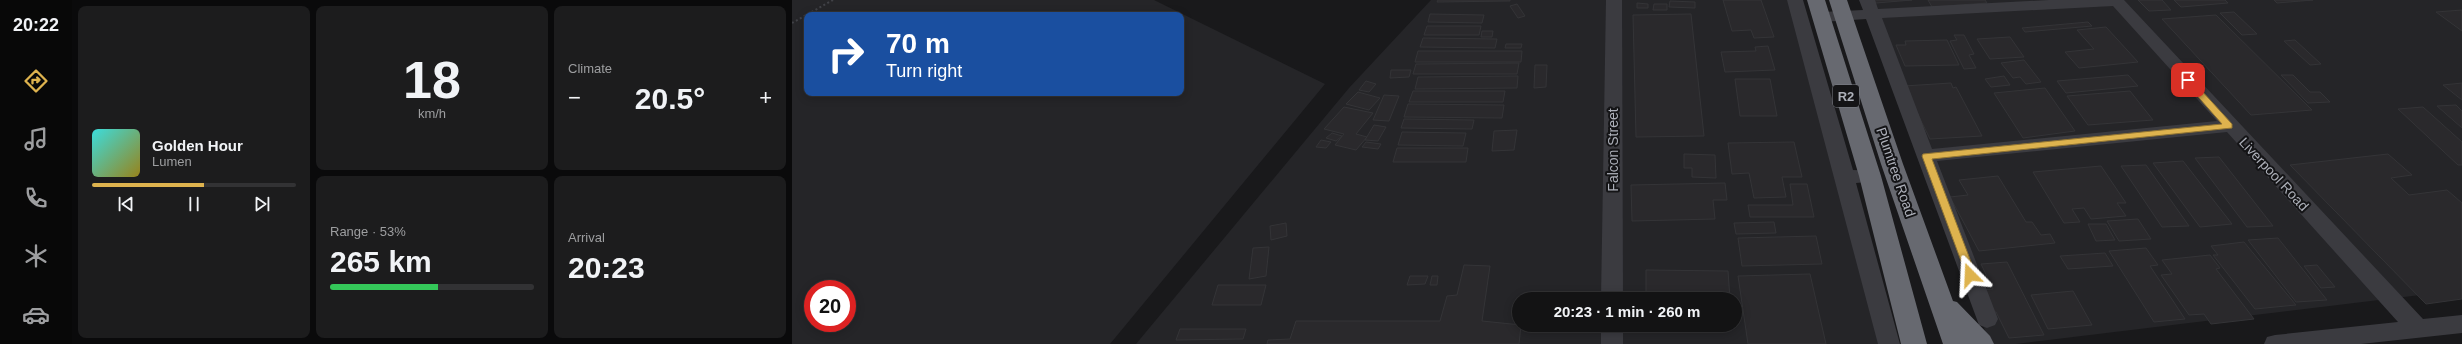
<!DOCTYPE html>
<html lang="en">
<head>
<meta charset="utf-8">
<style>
  :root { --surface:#131314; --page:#1c1c1d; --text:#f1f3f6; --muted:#9d9ea0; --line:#323234; --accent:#deb34e }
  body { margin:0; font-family:Helvetica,sans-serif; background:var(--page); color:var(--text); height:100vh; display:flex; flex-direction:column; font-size:15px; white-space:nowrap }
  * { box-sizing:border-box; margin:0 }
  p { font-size:13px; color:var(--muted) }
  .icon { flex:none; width:22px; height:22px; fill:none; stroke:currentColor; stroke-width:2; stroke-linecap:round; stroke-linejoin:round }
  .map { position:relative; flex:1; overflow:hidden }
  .details { display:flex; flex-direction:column; gap:6px; padding:6px; background:#0a0a0b; width:720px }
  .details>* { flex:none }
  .hud { position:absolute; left:12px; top:12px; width:380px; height:84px; border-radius:8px; box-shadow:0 2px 10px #0003,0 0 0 1px var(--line); background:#1a4fa0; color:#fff; overflow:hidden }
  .speed { position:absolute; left:12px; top:280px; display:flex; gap:8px; font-size:20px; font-weight:700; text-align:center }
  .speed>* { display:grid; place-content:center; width:52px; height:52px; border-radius:50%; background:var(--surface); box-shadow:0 2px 10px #0003,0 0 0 1px var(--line); line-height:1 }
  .speed .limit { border:6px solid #d22; background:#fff; color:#111 }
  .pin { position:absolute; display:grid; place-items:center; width:34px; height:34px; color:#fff; margin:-17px; border-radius:8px; box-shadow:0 2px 6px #0006 }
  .me { position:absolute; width:44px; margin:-22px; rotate:339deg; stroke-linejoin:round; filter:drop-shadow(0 0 3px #0008) }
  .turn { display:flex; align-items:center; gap:14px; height:84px; padding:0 16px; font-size:18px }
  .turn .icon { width:52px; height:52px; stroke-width:2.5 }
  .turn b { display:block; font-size:28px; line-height:34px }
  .big { font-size:30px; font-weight:700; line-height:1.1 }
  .details .card { flex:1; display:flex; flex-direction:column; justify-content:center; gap:6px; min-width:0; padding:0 14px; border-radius:8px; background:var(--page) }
  .details .dial { align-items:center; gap:0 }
  .dial b { font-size:52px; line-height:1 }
  .song { display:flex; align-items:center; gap:12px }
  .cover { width:48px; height:48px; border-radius:6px; background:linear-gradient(135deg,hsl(180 70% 55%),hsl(50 70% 35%)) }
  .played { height:4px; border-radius:2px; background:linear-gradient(90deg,var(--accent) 55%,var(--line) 55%) }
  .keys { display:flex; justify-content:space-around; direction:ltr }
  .heat { display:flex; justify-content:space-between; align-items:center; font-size:22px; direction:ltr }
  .charge { height:6px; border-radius:3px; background:linear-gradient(90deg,#34c759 53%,var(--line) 0) }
  .details .tiles { flex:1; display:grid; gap:6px; grid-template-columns:repeat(3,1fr) }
  .card:first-child { grid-row:span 2 }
  .trip { position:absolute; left:720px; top:292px; width:230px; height:40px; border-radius:20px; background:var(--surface); box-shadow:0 2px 10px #0003,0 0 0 1px var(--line); font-weight:700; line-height:40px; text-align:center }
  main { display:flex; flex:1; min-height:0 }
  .menu { display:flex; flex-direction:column; width:72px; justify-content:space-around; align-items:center; background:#080808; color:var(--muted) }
  .menu .icon { width:28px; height:28px }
  .menu .on { color:var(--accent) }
  .menu b { font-size:18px; color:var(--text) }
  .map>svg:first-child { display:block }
  .built { fill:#252528; fill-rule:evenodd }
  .building { fill:#2a292c; stroke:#343437 }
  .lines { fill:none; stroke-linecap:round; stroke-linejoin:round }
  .path { stroke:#414247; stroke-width:2; stroke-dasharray:2 2.5; stroke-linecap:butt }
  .minor { fill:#3b3b40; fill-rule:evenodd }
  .highway { fill:#676970; fill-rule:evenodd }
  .route { fill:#deb34e; stroke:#907433 }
  .labels { text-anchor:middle; stroke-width:4; stroke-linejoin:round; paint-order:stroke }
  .shield { fill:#141416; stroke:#7f8188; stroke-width:1 }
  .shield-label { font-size:13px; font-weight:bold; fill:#adb0b9 }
  .street-label { font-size:14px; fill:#adb0b9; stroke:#141416 }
</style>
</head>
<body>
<main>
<nav class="menu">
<b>20:22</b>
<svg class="icon on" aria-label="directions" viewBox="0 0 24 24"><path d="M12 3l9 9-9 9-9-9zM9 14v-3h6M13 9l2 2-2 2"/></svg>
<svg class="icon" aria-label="music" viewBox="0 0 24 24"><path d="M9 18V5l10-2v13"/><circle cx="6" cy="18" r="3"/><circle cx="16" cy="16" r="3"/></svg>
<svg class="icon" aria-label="phone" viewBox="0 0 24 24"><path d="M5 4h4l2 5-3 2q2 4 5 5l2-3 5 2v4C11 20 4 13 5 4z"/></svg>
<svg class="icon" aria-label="climate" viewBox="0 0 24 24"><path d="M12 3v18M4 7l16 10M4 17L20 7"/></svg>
<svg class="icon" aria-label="car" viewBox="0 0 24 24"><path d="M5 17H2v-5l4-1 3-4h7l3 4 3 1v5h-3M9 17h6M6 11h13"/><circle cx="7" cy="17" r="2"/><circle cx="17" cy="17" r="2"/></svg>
</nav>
<section class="details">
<div class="tiles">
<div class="card">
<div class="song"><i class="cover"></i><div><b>Golden Hour</b><p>Lumen</p></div></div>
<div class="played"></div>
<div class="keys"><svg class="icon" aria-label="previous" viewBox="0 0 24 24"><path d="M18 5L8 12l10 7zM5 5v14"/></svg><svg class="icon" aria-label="pause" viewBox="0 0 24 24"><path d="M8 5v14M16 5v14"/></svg><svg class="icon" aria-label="next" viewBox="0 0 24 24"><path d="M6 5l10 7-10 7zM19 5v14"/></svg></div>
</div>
<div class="card dial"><b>18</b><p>km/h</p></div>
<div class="card"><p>Climate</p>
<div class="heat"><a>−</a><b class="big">20.5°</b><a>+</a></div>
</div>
<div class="card"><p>Range · 53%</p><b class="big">265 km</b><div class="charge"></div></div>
<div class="card"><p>Arrival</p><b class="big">20:23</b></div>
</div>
</section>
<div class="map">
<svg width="1670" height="344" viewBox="0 0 1670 344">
  <rect width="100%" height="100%" fill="#19191b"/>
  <!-- built -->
  <g class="built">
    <path d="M0,0H362L533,84L318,344H0ZM15,15H389V93H15ZM21,289H55V323H21Z"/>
    <path d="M639,0H998L1098,344H344L557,88ZM727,299H943V325H727Z"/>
    <polygon points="1071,0 1670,0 1670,290 1224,344 1198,344"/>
  </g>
  <!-- building -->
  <g class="building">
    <polygon points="646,0 718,0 718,1 645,2"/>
    <polygon points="931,0 969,0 982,37 962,38 959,30 940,31"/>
    <polygon points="1082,0 1120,0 1084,3"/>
    <polygon points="1136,0 1193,0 1195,3 1140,7"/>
    <polygon points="1346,0 1370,0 1379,10 1357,11"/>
    <polygon points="1382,0 1433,0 1436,3 1389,7"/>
    <polygon points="1482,0 1521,0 1485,3"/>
    <polygon points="878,1 903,2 903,8 877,7"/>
    <polygon points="845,3 856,4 856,8 845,8"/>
    <polygon points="725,4 733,16 726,18 718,6"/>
    <polygon points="862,4 875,4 875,10 861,10"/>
    <polygon points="1670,10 1670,31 1644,12"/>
    <polygon points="1442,12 1465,34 1450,35 1428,13"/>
    <polygon points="638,14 692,15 690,23 636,22"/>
    <polygon points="899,14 912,136 844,137 841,15"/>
    <polygon points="1424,15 1520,110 1459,115 1370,19"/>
    <polygon points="1296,22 1300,26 1233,32 1230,28"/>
    <polygon points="635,26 689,26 687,35 632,35"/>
    <polygon points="1314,27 1346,62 1287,68 1273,52 1302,49 1285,30"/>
    <polygon points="690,31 701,31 700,37 689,37"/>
    <polygon points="1162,35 1172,35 1182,54 1177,55 1184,68 1172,69 1158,41 1165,40"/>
    <polygon points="1218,37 1232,57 1198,59 1185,39"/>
    <polygon points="631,38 705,39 703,48 628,47"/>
    <polygon points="1155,40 1167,65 1113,66 1104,45 1114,45 1113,41"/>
    <polygon points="1503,40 1529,64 1518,65 1492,41"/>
    <polygon points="714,44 730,44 729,48 713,48"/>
    <polygon points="976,46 983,70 933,72 929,52 964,51 963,47"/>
    <polygon points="626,51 730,51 729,62 623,62"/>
    <polygon points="1232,60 1249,82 1234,84 1228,77 1221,78 1209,63"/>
    <polygon points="727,63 725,74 621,74 624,64"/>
    <polygon points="743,65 755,65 754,87 742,88"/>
    <polygon points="599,70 619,70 617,77 598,78"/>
    <polygon points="1336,75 1346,86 1274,93 1265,81"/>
    <polygon points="1489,75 1501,75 1518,92 1528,92 1538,102 1516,103"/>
    <polygon points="726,76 725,88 623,89 626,77"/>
    <polygon points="1212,76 1218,85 1199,87 1193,79"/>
    <polygon points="943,79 978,79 985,116 948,116"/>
    <polygon points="574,81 584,84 577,92 567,90"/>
    <polygon points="1159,83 1161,88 1164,87 1190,136 1138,139 1112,86"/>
    <polygon points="1670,83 1670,100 1651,85"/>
    <polygon points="1253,88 1283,131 1231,138 1202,93"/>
    <polygon points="621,91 713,91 711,102 617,102"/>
    <polygon points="1338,91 1361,120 1296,125 1275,96"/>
    <polygon points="566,92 588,98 577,110 554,104"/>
    <polygon points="592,95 607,96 597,121 581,120"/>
    <polygon points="616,104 712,105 710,118 612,117"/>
    <polygon points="1664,105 1670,111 1670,128 1645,106"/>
    <polygon points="552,107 581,113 564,134 575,137 564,150 543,145 552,134 532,129"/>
    <polygon points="1631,107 1670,142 1670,165 1666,165 1606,109"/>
    <polygon points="612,119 682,120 680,129 609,128"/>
    <polygon points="582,125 594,127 586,141 573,140"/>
    <polygon points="725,130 722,150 700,151 702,131"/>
    <polygon points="610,132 674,133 671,146 606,145"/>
    <polygon points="540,133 550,136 544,141 534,138"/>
    <polygon points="529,140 539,142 534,148 524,147"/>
    <polygon points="574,142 589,144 586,149 570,147"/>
    <polygon points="1002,142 1010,177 990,177 994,197 962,198 957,173 940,174 936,143"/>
    <polygon points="605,148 676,148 674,162 601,162"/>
    <polygon points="892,154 923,155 924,178 900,177 900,168 892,168"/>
    <polygon points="1596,154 1620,175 1599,178 1617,195 1655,190 1670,203 1670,299 1634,304 1498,165"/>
    <polygon points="1427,157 1481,226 1455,227 1403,158"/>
    <polygon points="1391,161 1440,224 1408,227 1361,163"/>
    <polygon points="1354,165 1397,226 1370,227 1329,166"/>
    <polygon points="1309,166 1334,203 1325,203 1334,216 1299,219 1292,208 1280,209 1288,222 1272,223 1241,172"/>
    <polygon points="1206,176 1234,222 1240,222 1249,235 1258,234 1263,243 1187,251 1158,197 1176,195 1167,180"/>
    <polygon points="933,183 935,200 921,200 923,219 840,221 839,185"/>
    <polygon points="998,184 1015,184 1022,217 958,217 956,205 1001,205"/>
    <polygon points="1346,219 1359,239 1327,241 1315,221"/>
    <polygon points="982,222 984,233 944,234 942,223"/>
    <polygon points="494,223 495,236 479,240 478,226"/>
    <polygon points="1296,224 1314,224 1323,240 1304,241"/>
    <polygon points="1024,236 1030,264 950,266 946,238"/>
    <polygon points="1486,238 1535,300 1504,302 1456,240"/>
    <polygon points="1452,242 1504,305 1463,309 1421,255 1426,255 1419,246"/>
    <polygon points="477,247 474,276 457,279 461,248"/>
    <polygon points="1354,248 1366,265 1358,266 1393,319 1362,322 1317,251"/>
    <polygon points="1313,253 1321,266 1276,269 1268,256"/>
    <polygon points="1418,255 1428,268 1424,269 1462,319 1419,324 1412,314 1397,315 1369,275 1380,274 1370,260"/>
    <polygon points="1215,262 1252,335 1217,338 1204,312 1199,312 1188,290 1201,289 1189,264"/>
    <polygon points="672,265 698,266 690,321 729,325 727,344 475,344 476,340 498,339 504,321 648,321 655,296 665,295"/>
    <polygon points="1525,265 1543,287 1529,288 1512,266"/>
    <polygon points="854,270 936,271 938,299 854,299"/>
    <polygon points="1018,274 1034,344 956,344 946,276"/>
    <polygon points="618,276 636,276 633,284 615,285"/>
    <polygon points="640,276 646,276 645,285 638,285"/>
    <polygon points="426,285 474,285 469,305 420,305"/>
    <polygon points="1281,291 1300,325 1256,329 1239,295"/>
    <polygon points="388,329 454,329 451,339 384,340"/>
  </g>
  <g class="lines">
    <!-- path -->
    <polyline class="path" points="0,23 41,0"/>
    <!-- minor -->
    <g class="minor">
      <polygon points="814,0 830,0 831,299 809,299"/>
      <polygon points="995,0 1011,0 1061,170 1085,171 1088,176 1085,181 1064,183 1108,344 1086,344"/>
      <path d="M1067,0H1083L1086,9L1257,0H1332L1631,319L1670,315V333L1569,344H1472L1475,337L1483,335L1606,322L1435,132L1145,161L1206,319L1203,325L1195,328L1187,325L1074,19L1030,22L1022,17L1030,12L1071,10ZM1321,6L1425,121L1140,149L1090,18Z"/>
      <rect x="809" y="325" width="22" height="19"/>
    </g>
    <!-- highway -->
    <g class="highway">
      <polygon points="1015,0 1033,0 1089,176 1135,344 1109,344 1067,176"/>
      <polygon points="1037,0 1055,0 1111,164 1161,301 1165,302 1198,336 1202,344 1151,344 1089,164"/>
    </g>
  </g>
  <!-- route -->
  <polygon class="route" points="1393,79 1399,79 1440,124 1440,128 1140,159 1184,275 1178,279 1175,277 1130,156 1131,154 1430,124 1393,82"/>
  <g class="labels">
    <!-- shield labels -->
    <rect class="shield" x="1041" y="85" width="26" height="22" rx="3"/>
    <g class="shield-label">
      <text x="1054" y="101">R2</text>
    </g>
    <!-- street labels -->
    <g class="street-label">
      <text transform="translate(821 150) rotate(-90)" y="5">Falcon Street</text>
      <text transform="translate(1104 172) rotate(71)" y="5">Plumtree Road</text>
      <text transform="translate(1482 174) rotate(47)" y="5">Liverpool Road</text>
    </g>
  </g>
</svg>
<div class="speed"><div class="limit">20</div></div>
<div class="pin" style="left:1396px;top:80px;background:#d93025"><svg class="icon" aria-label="arrive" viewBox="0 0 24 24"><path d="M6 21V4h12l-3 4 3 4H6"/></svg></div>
<svg class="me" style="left:1178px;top:275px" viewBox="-20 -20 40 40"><path d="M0-17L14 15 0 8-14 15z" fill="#deb34e" stroke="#fff" stroke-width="4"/></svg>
<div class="trip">20:23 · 1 min · 260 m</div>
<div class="hud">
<div class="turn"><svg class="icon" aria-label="right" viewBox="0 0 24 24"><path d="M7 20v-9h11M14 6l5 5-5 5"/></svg><div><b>70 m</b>Turn right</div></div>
</div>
</div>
</main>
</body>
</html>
